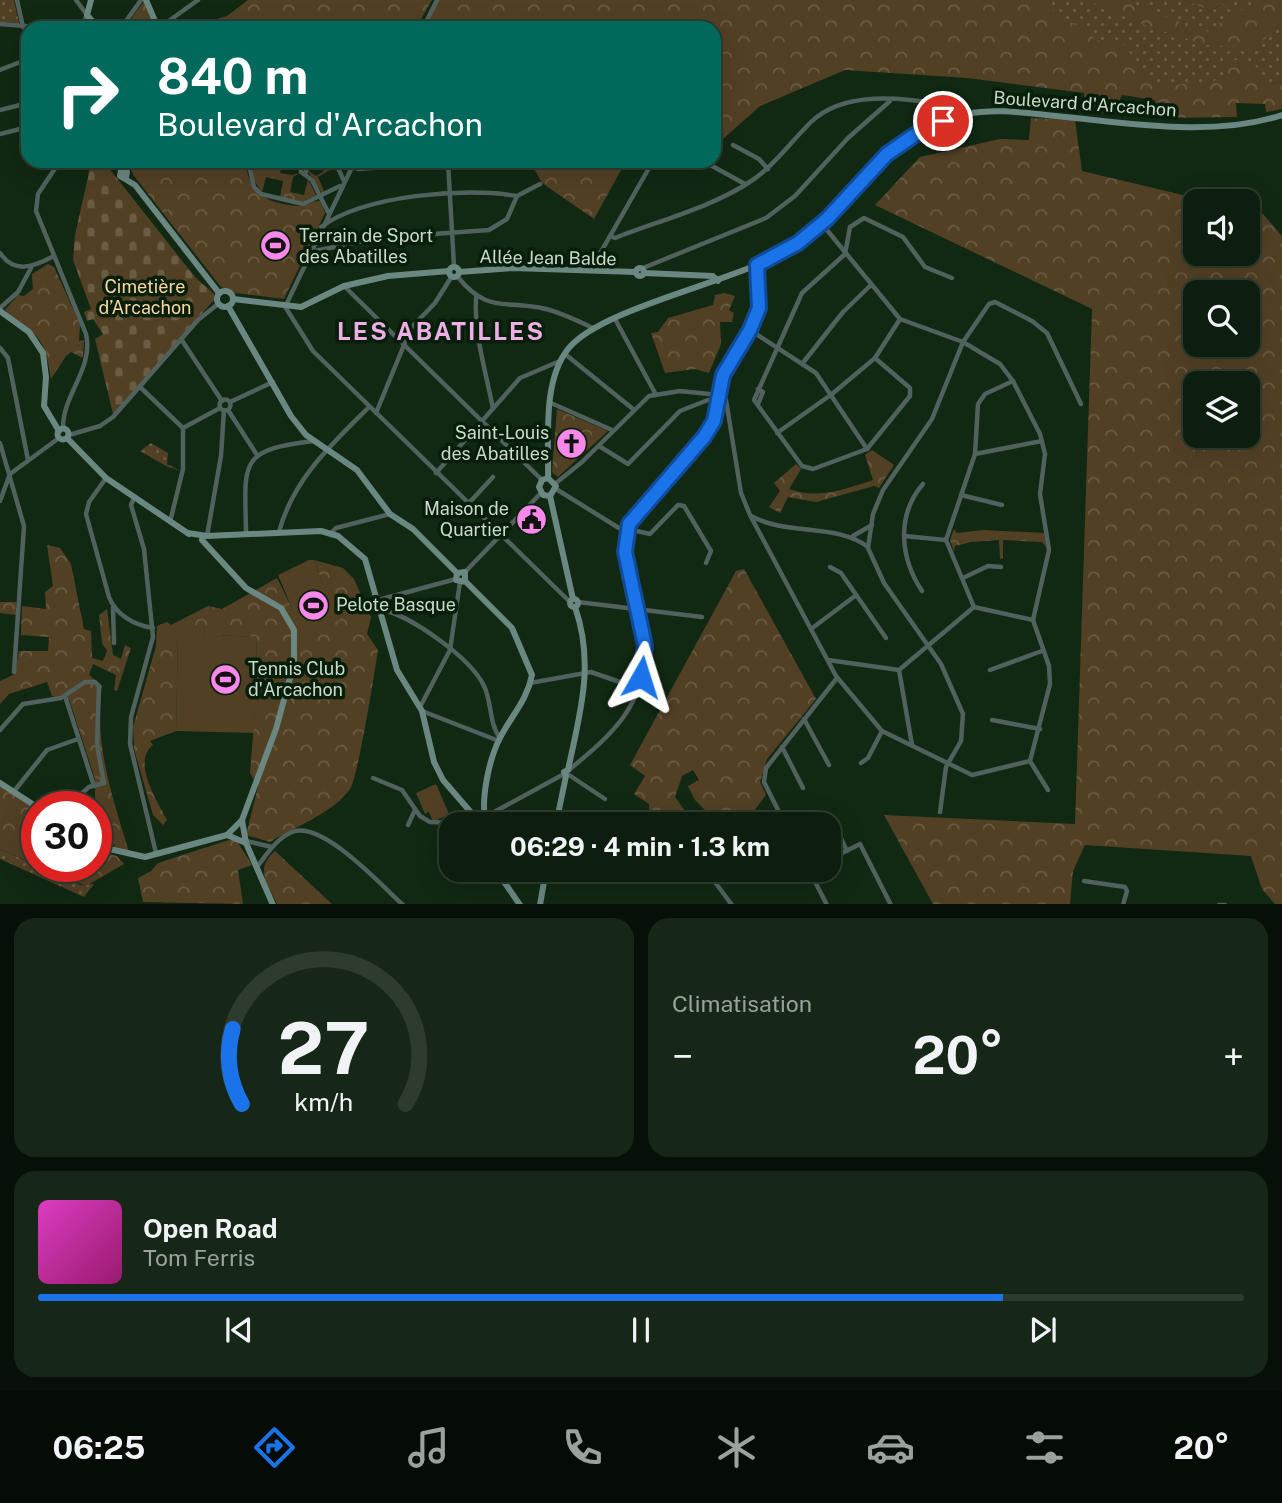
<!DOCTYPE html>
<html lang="fr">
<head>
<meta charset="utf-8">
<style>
  :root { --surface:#0d1e0e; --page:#162717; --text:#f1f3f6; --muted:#9aa29e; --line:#2d3c2e; --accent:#1a73e8 }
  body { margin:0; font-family:"Public Sans",sans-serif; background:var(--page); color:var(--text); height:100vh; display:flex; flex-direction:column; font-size:26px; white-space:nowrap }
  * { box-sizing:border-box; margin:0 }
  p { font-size:23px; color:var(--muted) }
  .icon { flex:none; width:38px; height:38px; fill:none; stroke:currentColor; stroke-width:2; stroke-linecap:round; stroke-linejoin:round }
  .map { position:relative; height:904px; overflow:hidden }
  .details { display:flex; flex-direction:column; gap:14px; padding:14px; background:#071008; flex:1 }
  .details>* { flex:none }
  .top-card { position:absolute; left:21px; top:21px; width:700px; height:147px; border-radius:21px; box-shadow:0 7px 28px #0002,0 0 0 2px var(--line); background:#00695c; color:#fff; overflow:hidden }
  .controls { position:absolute; left:1183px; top:189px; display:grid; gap:14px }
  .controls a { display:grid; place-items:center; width:77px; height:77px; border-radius:14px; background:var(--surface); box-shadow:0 7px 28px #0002,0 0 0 2px var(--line); font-size:35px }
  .speed { position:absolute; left:21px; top:791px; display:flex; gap:14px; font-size:35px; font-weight:700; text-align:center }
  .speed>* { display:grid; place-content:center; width:91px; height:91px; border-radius:50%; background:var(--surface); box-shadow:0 7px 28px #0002,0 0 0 2px var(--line); line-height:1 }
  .speed .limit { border:10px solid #d22; background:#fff; color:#111 }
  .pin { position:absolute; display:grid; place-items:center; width:60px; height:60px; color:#fff; margin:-30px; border:4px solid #fff; border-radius:50%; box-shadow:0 2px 7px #0007 }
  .me { position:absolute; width:77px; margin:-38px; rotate:6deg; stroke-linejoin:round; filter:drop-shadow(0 0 5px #0008) }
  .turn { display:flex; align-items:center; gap:24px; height:147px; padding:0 21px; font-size:32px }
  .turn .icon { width:91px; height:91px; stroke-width:2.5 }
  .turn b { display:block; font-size:49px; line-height:60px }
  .big { font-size:52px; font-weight:700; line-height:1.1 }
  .details .widget { flex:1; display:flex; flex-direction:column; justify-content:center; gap:10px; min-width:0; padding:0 24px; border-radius:21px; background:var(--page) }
  .details .dial { align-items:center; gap:0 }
  .dial svg { height:182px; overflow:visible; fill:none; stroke:var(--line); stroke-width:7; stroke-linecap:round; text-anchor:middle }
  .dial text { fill:var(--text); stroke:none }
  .song { display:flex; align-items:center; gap:21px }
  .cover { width:84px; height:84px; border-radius:10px; background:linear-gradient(135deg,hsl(310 70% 55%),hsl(320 70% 35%)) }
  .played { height:7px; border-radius:4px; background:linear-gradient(90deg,var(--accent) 80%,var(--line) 80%) }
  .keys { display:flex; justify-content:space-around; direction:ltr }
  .heat { display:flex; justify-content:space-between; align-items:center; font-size:38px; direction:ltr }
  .details .tiles { flex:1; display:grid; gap:14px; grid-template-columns:1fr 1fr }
  .widget:last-child { grid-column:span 2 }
  .trip { position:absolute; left:439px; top:812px; width:402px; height:70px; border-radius:21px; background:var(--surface); box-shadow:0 7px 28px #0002,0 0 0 2px var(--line); font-weight:700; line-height:70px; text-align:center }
  .dock { display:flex; height:112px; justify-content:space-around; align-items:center; background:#050c06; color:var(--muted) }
  .dock .icon { width:49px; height:49px }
  .dock .current { color:var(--accent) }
  .dock b { font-size:32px; color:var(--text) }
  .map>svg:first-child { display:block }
  .grass { fill:url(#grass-dots) }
  .forest { fill:url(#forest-crowns); fill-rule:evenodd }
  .cemetery { fill:url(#cemetery-stones) }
  .pitch { fill:#524025 }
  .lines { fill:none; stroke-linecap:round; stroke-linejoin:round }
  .street { stroke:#51625e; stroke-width:4.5 }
  .secondary { stroke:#6b8781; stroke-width:6 }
  .route-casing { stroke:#114b97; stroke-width:18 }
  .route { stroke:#1a73e8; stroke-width:12 }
  .labels { text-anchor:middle; stroke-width:7; stroke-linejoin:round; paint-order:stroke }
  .street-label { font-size:18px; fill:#ccdacc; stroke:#071e0a }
  .poi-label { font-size:18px; fill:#ccdacc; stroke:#071e0a; text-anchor:start }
  .park-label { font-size:18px; fill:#fcd7a1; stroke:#071e0a }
  .district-label { font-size:24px; font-weight:bold; letter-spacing:2px; fill:#eeafe4; stroke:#071e0a }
</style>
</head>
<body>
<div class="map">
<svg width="1282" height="905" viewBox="0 0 1282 905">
  <defs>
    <pattern id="grass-dots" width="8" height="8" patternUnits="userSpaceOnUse" patternTransform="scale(1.75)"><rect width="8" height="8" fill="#524025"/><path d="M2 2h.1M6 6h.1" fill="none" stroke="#6a5b43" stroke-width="1.8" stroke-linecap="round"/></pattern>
    <pattern id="forest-crowns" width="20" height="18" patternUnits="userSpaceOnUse" patternTransform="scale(1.75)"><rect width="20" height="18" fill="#524025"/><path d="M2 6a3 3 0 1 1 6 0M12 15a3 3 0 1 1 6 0" fill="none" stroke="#6a5b43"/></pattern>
    <pattern id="cemetery-stones" width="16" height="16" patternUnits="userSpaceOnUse" patternTransform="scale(1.75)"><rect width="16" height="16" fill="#524025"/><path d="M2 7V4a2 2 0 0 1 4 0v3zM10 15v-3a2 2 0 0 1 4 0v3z" fill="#6a5b43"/></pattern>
  </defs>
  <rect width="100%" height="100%" fill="#112813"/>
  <!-- grass -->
  <g class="grass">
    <polygon points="0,0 14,0 19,23 0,22"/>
    <polygon points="1039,0 1185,0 1211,11 1228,0 1282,0 1282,81 1271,84 1121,95 1114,113 1086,112 1084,93"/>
    <polygon points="151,443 168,453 167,464 181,471 166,466 140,451"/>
    <polygon points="0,849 81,885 94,884 84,897 0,859"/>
  </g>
  <!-- forest -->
  <g class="forest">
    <polygon points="248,0 432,0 416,28 216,28 210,21 227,16"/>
    <polygon points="438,0 1039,0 1099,41 1123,43 1145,76 1154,79 1160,86 1211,82 1223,77 1227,59 1252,62 1271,84 1282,81 1282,109 1266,112 1265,104 1236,103 1237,117 1154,118 1155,100 1122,95 1114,113 1086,112 1084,93 967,78 845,70 760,106 723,139 714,135 714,28 425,28"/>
    <path d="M1086,0H1123L1206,32C1233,16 1249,0 1282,0V19L1257,48L1206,45L1147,26Z"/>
    <polygon points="1185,0 1228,0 1211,11"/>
    <polygon points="144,1 154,28 124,28"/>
    <path d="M1031,118L1075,120L1082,171L1208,201H1195V254H1248V211L1263,214L1282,236V904H1275L1262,889L1251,856L1085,845L1073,871L1070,904H933L884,815L1075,824L1092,309L875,205L920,157L1000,139L1029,140ZM1195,292H1248V345H1195ZM1195,383H1248V436H1195Z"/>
    <path d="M127,161H245C250,194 265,203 298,206C306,206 313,201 320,201L325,213L284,299L235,293L221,287L134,176Z"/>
    <polygon points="250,161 271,161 273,168 281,169 280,173 292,175 300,173 293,177 290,192 304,195 308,179 316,195 302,202 280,197 283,181 266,177 262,192 253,179"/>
    <polygon points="326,161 336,161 338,165 318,177 324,191 322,193 307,170 316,176 323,172"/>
    <polygon points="530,161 626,161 594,219 542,183"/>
    <path d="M48,264L54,267L80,324L79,341L84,340L83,358L71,352L66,356L51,379C45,333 36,337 5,310L18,295L24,296L33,289L32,274Z"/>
    <polygon points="724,293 735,296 729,310 734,313 732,322 720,322 721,344 709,373 695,369 665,373 651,333 658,332 668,318 713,305 715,295"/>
    <polygon points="557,409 608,431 558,477 552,472"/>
    <path d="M872,450L894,465L879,488L874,486L816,502L788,497L780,513L769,507L780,491L774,483L796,464L801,469L789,489C818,500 845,489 873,480L865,455Z"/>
    <polygon points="954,529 957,533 983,530 1044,533 1046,547 1042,542 1003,540 1003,558 1000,559 999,540 971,542 955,546 954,551 950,540"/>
    <path d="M47,545L60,548L71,564L84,629L91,631L92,658L103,661L107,651L102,643L99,615L107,609L113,655L121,659L125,645L131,648L117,691L114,690L116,675L93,664L89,675L102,686C94,746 112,795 129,852L115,848L95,798V779L69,699L52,696L47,682L9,694L0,704V681L15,674L19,651H48L49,637L21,635L22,606L46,609L45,592L53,586Z"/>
    <path d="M314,560L343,568L354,579L371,617L367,634L378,650C375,670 358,778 350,789C332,814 294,827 270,842L246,835L258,787L250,773L255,711L274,686L256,668L257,637L211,635L205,627L204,635H178L176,731L150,741L153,745C131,762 158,802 167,820L163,825L153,815L134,749L133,727L156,646L157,626L167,622L171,625L208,606L222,609L277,578L295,614L303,615L327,587L324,588Z"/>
    <polygon points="744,569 816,699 767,759 760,782 766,795 744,824 730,816 723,824 703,824 710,815 695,800 688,786 699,780 693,770 682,776 675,797 688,815 674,824 649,809 649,804 634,794 645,776 630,765 736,571"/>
    <polygon points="0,602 16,602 16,615 0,613"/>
    <polygon points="0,786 20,795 37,811 37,865 0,849"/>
    <polygon points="235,838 252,865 238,870 243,904 143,902 138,878 151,871 158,863"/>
    <polygon points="96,850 117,856 124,864 86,886 39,866 96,866"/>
    <path d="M275,851L332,904H277C267,882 254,870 275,851Z"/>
  </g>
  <!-- cemetery -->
  <polygon class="cemetery" points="108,167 195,277 214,294 214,300 113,414 95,339 103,334 93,319 87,321 84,312 91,309 73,260 75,235 90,168"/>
  <!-- pitch -->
  <g class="pitch">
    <polygon points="309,560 314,560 324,588 328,587 340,620 303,634 278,575"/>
    <polygon points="205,627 212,627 212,635 257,637 256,667 266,668 274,686 268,694 265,708 255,711 254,733 176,731 178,634 204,635"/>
    <polygon points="436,784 449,814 433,822 429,812 425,814 416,793"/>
  </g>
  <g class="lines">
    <!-- street -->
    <g class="street">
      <polyline points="17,0 23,27"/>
      <polyline points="76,0 87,15 81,28"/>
      <polyline points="0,24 51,28"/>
      <polyline points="121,28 141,0"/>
      <polyline points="159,28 198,0"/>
      <polyline points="423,28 437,0"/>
      <polyline points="0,70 28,59"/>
      <polyline points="0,110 28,103"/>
      <polyline points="0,134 28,127"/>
      <polyline points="733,145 759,159 768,169"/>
      <path d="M60,161L38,194L36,211L86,334C94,369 62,395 63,429"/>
      <polyline points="248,161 254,187 261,194 303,204 340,186"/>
      <polyline points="272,161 274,167 280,168 281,161"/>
      <polyline points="301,161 301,172 312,180 328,212"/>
      <polyline points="703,161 745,184"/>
      <polyline points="448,162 454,266"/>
      <polyline points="358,169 464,161"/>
      <polyline points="305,174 310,161"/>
      <polyline points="344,181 338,168 352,161"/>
      <path d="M321,227C364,195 465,187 517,196"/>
      <path d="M610,236L615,238C658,221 706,209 745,185C772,169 788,145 810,123C848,85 917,101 964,107L966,114"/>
      <polyline points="310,252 378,238 489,230 507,219 517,196 540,184"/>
      <path d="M0,253C14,274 33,267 52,257"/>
      <polyline points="643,268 766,218 795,196 848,138 890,101"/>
      <polyline points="590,271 653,161"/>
      <path d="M457,276C488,315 505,299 546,309C562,313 578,321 593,328"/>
      <polyline points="344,286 542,480"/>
      <path d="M476,297C474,335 486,372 493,409"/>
      <polyline points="284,305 313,351 570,602"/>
      <polyline points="286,305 355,161"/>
      <polyline points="0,308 18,292 31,268"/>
      <polyline points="615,319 655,393"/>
      <polyline points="750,330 816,373 867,449"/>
      <polyline points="181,339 222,401"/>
      <polyline points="0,348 8,358 28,460"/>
      <polyline points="565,354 633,409"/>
      <polyline points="875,358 910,388 910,396 867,449 813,469 802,466 754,400 802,293 845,254 850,227 864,218 903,237 925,267 952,278"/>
      <polyline points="802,364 843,312 871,285"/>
      <polyline points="140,387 183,428"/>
      <polyline points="758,389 763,392 758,404"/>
      <circle cx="225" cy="405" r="5.5"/>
      <polyline points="230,402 273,382"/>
      <polyline points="551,403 612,430"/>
      <polyline points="228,410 257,455"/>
      <polyline points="376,413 411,328 435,303 452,276"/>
      <polyline points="777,433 832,394 875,358 900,319"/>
      <polyline points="69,435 100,426 113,417 198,320 218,304"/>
      <polyline points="0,443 24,526 14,672"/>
      <polyline points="599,446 628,464 680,411 708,400"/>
      <polyline points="975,454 1042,441"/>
      <polyline points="436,473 520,378 560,361"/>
      <path d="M106,478L89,502L86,514L109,597C116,615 134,625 153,628"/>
      <polyline points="556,483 582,462 649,396 680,391 719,395 726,400 741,493 750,515 836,676 882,731 972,775 1030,761 1050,684 1049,666 1033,620 1049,550 1040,494 1045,454 1040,434 1013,381 1000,364 963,342 900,319 822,224"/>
      <polyline points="556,489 627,533"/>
      <polyline points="961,495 1002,505"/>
      <polyline points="134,498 131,505 144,549 153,637 131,717 130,744 156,853"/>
      <polyline points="0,501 10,474 59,438"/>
      <polyline points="468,504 493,477"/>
      <path d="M751,516C787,536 836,523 868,547"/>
      <polyline points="170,522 183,469 183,428 220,408"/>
      <polyline points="628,529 650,534 678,505 684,506 711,551 706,563"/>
      <path d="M246,532C245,464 237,450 313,441"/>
      <path d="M279,532C293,479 332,444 369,407"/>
      <polyline points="331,533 336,528 390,514"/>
      <polyline points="207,536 221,456 224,410"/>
      <polyline points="853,536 872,525"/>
      <polyline points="904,536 946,540"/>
      <polyline points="830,567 841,573 886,638"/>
      <polyline points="465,572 541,493"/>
      <polyline points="963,578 988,566 1001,567"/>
      <path d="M922,591C900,558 896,515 923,484"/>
      <polyline points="378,600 456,579"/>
      <polyline points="578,602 702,617"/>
      <polyline points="113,607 114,643"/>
      <polyline points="974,607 946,540 975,454 978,404 985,394 1013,381"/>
      <path d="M380,609C410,615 471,658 484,686C492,702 489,724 500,738"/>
      <polyline points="811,629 855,596"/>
      <polyline points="828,660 899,670 974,607 1033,620"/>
      <polyline points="899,670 912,745"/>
      <polyline points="990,670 1042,651"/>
      <polyline points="530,683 591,672 637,688"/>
      <polyline points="65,696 94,786"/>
      <polyline points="420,707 450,650 460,582"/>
      <polyline points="422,711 499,741"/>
      <polyline points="804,719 829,765"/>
      <polyline points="992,720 1040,729"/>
      <polyline points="0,730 23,704 61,698 85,682 95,682 99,686 97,745 104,783 89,787 66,807"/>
      <polyline points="782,747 803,788"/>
      <polyline points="1030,761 1048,790"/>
      <polyline points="861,763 868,758 882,731"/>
      <path d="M569,770C611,735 646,706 645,646L625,552L629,524L704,437L714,421L723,375L756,318L760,295L757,265"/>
      <polyline points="569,775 605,799"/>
      <polyline points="373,778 402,790 420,816 430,822 455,823 474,817"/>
      <polyline points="15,790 47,750 78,739"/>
      <polyline points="940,812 946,767 961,741 963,714 941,664 884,583 868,548 873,514 883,490 932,419 963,342 989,304 995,302 1032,321 1047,333 1081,404"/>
      <polyline points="485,817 564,774"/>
      <polyline points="833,822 847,851"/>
      <polyline points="769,824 779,813"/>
      <polyline points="785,824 764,782 766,768 837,678"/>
      <polyline points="408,825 415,810"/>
      <polyline points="246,841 272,847"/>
      <polyline points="830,859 860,844 891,905"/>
      <path d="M257,867C267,854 276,839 292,832C322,820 381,885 403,905"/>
      <polyline points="706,870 732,905"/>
      <polyline points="809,870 827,905"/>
      <polyline points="1084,881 1125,887 1127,891 1123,905"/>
      <polyline points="1219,905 1225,905"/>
    </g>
    <!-- secondary -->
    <g class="secondary">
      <polyline points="91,0 87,15 98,28"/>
      <polyline points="146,0 158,28"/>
      <polyline points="126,177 127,172 121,170 120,176 135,185 219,293"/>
      <circle cx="454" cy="272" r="5"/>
      <circle cx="640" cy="272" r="4"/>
      <polyline points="459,272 512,268 636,272"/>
      <polyline points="644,273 713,276 718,281"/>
      <circle cx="225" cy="299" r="8"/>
      <polyline points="233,299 301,307 344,286 388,276 449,271"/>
      <polyline points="228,306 291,416 306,435 357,470 390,514 413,529 457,573"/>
      <polyline points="0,311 29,332 43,353 46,377 44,406 59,431"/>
      <circle cx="63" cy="434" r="5.5"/>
      <polyline points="67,438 106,478 189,534"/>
      <path d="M548,478C549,439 542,382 568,349C600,309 727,283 779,255C851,216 878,132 966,114C996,108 1026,113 1056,116C1129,123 1212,138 1282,115"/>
      <polyline points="548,478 542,480 539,487 543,495 550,496"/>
      <polyline points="548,478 556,486 550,496"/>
      <polyline points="550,496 573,599"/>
      <polyline points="188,533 207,536 321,531 338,536 365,559 397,670 422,711 434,762 443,780 481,824"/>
      <path d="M457,573L456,580L466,582L512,628L532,675C527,701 511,716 500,738C489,759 480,801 486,824"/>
      <polyline points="457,573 465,572 465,581"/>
      <circle cx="574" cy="603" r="4"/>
      <polyline points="0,783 37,807"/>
      <polyline points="242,820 246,843 273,905"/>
      <path d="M556,824L566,776L564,772L568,770C580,713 595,664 575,607"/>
      <polyline points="227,835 246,843"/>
      <polyline points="96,846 145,857 227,835 242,820 276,729 294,663 294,630 281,608 246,588 202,540"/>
      <polyline points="496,870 520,905"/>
      <polyline points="540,905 546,870"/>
    </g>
  </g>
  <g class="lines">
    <defs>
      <polyline id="route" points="641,677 645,646 625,552 629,524 704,437 714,421 723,375 750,330 759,308 757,265 798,243 827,219 887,154 919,132 943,121"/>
    </defs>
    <!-- route casing -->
    <use href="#route" class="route-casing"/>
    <!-- route -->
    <use href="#route" class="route"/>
  </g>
  <!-- icons -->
  <defs>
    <symbol id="stadium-disc" viewBox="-11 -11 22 22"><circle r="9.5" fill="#f888e9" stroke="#071e0a"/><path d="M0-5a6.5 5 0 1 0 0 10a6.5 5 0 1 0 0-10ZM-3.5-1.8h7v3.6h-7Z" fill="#111"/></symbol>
    <symbol id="church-disc" viewBox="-11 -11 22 22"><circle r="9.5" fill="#f888e9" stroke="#071e0a"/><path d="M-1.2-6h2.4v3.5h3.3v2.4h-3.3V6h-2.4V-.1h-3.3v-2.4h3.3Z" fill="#111"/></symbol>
    <symbol id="civic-disc" viewBox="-11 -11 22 22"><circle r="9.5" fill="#f888e9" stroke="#071e0a"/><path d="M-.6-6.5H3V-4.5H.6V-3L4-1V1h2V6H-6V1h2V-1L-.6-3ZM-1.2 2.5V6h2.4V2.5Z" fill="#111"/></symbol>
  </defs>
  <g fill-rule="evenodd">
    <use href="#stadium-disc" x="258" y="228" width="35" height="35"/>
    <use href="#church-disc" x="554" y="426" width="35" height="35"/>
    <use href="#civic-disc" x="514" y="502" width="35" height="35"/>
    <use href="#stadium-disc" x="296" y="588" width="35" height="35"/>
    <use href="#stadium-disc" x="208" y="662" width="35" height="35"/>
  </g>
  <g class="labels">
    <!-- street labels -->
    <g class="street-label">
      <text transform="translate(1085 104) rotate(4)" y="6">Boulevard d'Arcachon</text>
      <text transform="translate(548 258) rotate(1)" y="6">Allée Jean Balde</text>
    </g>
    <!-- poi labels -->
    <g class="poi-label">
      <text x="299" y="242">Terrain de Sport<tspan x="299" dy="21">des Abatilles</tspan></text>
      <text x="549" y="439" text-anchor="end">Saint-Louis<tspan x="549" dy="21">des Abatilles</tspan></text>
      <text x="509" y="515" text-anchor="end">Maison de<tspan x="509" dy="21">Quartier</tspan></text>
      <text x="336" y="611">Pelote Basque</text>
      <text x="248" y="675">Tennis Club<tspan x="248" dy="21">d'Arcachon</tspan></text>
    </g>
    <!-- park labels -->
    <g class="park-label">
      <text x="145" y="293">Cimetière<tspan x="145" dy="21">d’Arcachon</tspan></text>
    </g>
    <!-- district labels -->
    <g class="district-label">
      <text x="441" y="340">LES ABATILLES</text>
    </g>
  </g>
</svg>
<div class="controls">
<a><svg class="icon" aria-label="sound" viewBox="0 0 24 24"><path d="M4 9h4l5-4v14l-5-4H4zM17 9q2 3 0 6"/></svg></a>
<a><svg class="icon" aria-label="search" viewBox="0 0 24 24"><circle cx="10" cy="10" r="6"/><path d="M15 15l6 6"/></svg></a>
<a><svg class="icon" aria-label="layers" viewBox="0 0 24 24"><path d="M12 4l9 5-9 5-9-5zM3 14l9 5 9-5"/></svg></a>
</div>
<div class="speed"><div class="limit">30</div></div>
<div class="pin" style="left:943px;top:121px;background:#d93025"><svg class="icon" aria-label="arrive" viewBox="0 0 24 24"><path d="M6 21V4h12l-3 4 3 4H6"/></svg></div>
<svg class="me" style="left:641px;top:677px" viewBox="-20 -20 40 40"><path d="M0-17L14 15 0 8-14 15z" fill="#1a73e8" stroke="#fff" stroke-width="4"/></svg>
<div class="trip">06:29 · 4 min · 1.3 km</div>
<div class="top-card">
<div class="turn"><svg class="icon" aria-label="right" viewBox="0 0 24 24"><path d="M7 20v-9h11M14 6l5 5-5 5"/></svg><div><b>840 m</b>Boulevard d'Arcachon</div></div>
</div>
</div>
<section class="details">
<div class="tiles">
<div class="widget dial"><svg viewBox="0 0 100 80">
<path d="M14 69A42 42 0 1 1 86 69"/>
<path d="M14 69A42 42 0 0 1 10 36" stroke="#1a73e8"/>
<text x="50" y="56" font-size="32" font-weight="700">27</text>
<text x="50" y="72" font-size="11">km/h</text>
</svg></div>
<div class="widget"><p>Climatisation</p>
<div class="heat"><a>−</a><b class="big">20°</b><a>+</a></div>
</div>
<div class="widget">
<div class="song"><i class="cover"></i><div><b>Open Road</b><p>Tom Ferris</p></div></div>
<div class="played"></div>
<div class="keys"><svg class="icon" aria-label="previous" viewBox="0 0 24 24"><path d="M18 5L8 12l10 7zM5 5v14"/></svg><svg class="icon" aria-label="pause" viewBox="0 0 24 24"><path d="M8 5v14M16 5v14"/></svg><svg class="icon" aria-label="next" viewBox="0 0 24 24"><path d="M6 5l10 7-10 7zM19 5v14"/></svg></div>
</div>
</div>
</section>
<nav class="dock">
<b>06:25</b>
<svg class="icon current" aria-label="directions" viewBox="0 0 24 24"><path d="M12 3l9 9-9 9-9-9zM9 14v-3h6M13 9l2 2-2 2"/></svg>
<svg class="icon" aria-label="music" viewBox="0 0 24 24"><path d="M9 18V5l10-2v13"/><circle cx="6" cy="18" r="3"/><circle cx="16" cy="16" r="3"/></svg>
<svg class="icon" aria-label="phone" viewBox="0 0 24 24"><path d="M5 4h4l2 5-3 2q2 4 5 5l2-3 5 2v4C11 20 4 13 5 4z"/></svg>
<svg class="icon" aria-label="climate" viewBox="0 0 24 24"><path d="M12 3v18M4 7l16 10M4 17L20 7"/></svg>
<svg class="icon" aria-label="car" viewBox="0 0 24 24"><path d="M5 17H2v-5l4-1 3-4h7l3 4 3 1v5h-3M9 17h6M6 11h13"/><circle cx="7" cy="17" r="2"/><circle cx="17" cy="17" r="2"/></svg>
<svg class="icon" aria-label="filters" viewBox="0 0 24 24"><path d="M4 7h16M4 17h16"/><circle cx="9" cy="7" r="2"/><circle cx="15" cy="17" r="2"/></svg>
<b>20°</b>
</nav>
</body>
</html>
